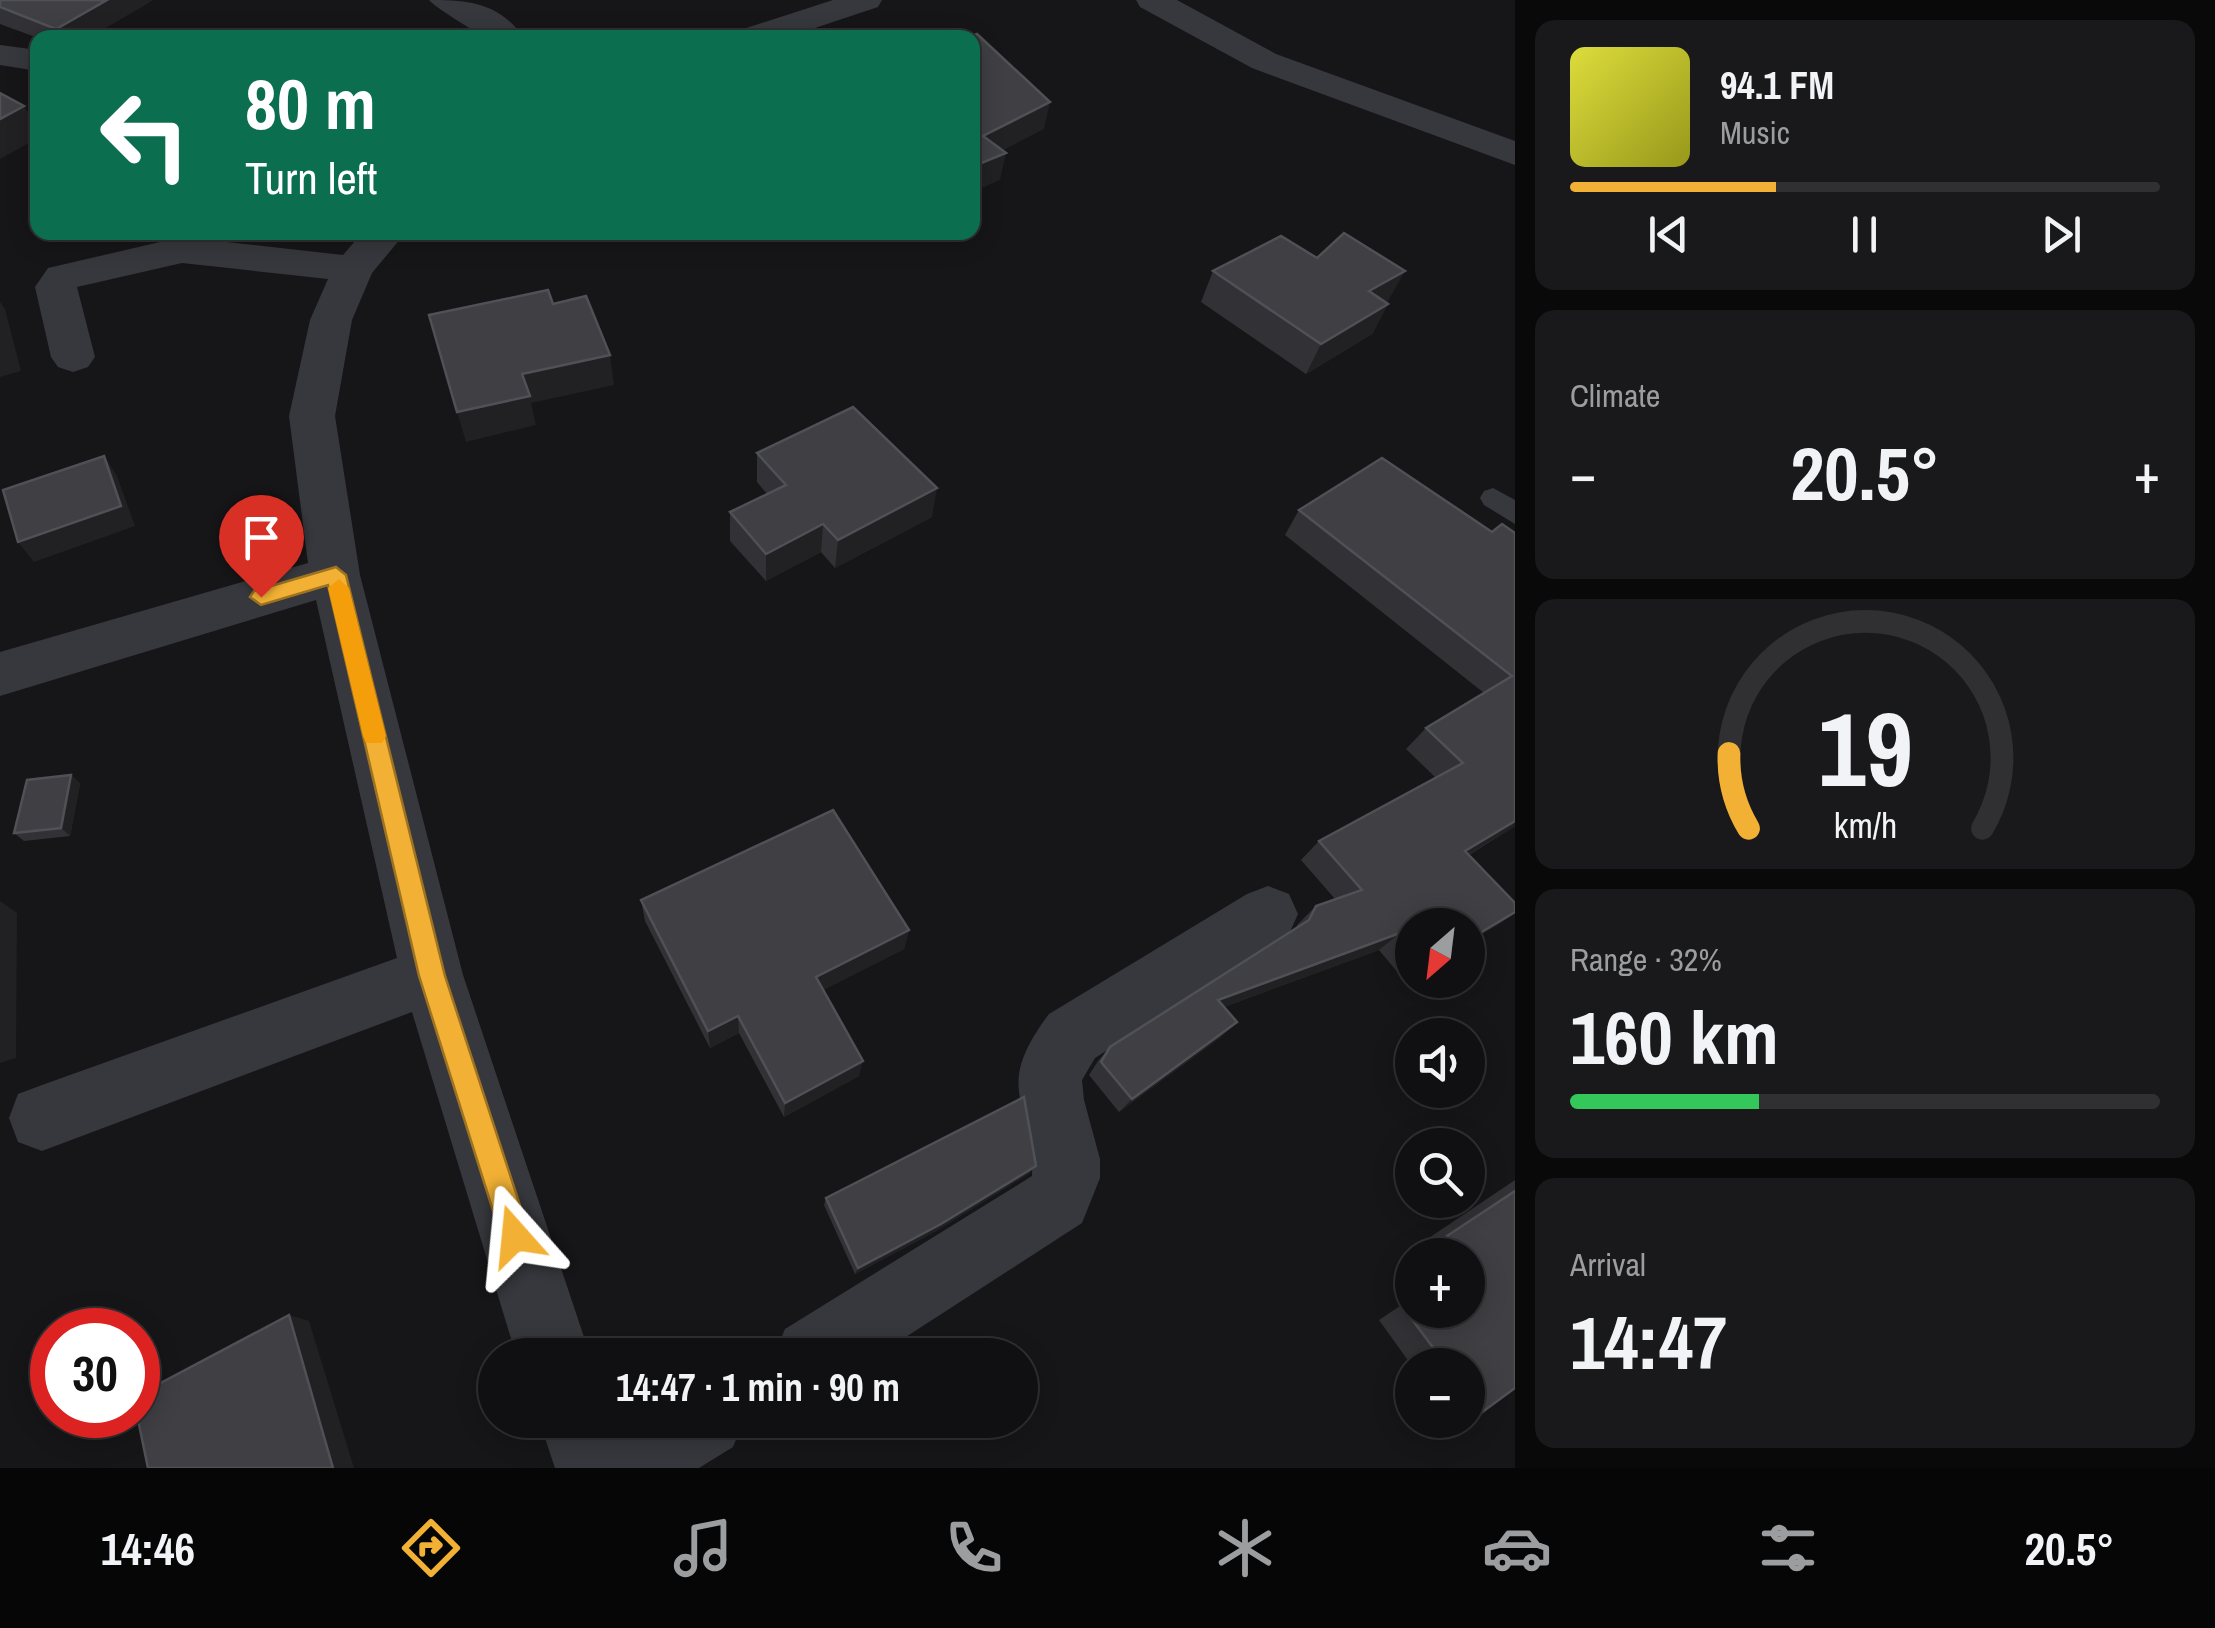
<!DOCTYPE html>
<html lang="en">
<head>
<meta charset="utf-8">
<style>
  :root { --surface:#101012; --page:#19191b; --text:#f1f3f6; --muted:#9c9d9f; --line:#303032; --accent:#f2b134 }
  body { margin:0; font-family:"Archivo Narrow",sans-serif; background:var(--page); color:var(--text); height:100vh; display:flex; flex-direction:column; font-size:38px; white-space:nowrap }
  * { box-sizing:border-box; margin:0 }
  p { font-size:32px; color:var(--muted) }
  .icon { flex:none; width:55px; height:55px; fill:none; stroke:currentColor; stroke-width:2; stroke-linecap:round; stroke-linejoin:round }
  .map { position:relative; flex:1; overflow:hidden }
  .sheet { display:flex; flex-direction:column; gap:20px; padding:20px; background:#09090a; width:700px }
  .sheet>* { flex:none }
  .banner { position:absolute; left:30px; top:30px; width:950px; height:210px; border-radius:20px; box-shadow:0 5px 25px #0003,0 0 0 2px var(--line); background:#0b6e4f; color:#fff; overflow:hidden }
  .needle { width:65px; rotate:208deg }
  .controls { position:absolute; left:1395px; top:908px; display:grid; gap:20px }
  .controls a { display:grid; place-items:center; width:90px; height:90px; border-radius:50%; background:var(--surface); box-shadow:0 5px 25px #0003,0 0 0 2px var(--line); font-size:50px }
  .speed { position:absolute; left:30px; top:1308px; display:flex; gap:20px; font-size:50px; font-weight:700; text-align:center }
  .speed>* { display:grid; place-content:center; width:130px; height:130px; border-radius:50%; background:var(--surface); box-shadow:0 5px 25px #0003,0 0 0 2px var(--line); line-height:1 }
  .speed .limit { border:15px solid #d22; background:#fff; color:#111 }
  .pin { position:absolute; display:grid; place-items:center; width:85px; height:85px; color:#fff; margin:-102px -42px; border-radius:50% 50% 50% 0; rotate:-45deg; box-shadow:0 0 10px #0007 }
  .pin .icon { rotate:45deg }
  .me { position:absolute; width:110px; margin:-55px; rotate:342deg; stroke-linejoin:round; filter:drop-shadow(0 0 8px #0008) }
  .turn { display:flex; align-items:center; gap:35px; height:210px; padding:0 50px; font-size:45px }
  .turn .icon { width:130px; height:130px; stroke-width:2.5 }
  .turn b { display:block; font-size:70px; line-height:85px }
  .big { font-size:75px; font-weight:800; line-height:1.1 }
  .sheet .card { flex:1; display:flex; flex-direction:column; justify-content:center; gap:15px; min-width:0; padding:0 35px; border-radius:20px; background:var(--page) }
  .sheet .dial { align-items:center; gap:0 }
  .dial svg { height:260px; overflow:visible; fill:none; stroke:var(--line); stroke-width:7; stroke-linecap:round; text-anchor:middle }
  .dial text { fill:var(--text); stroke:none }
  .song { display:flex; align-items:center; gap:30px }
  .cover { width:120px; height:120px; border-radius:15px; background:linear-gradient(135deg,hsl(60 70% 55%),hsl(60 70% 35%)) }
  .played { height:10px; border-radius:5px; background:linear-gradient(90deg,var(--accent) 35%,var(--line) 35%) }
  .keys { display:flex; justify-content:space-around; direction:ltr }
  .heat { display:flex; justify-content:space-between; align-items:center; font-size:55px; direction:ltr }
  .charge { height:15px; border-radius:8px; background:linear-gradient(90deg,#34c759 32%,var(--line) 0) }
  .trip { position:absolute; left:478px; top:1338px; width:560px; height:100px; border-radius:50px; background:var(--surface); box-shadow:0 5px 25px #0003,0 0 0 2px var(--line); font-weight:800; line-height:100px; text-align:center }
  .menu { display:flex; height:160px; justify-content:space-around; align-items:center; background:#060607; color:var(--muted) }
  .menu .icon { width:70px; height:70px }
  .menu .selected { color:var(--accent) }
  .menu b { font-size:45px; color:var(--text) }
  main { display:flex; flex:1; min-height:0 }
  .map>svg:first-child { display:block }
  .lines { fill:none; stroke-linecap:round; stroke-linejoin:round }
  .lane { fill:#37383d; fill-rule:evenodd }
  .street { fill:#37383d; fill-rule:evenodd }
  .wall { fill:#323236 }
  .shaded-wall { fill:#212124 }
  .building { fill:#3f3f44; stroke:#4f5156; stroke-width:2.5 }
  .route { fill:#f2b134; stroke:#9d7322; stroke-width:2.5 }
  .slow { fill:#f59e0b }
</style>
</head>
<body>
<main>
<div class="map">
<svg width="1515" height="1468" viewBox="0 0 1515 1468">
  <rect width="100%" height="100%" fill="#161618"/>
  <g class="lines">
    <!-- lane -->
    <polygon class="lane" points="1493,488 1515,500 1515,524 1484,505 1480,498 1484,491"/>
    <!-- street -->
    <g class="street">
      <path d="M429,0C468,0 499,2 524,38C512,38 493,41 483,36C474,31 433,6 429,0Z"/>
      <polygon points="833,0 882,0 878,7 785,38 732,38 737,31"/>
      <polygon points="1136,0 1177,0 1276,54 1515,141 1515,165 1252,68 1140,7"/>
      <polygon points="0,45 38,50 38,71 0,65"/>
      <polygon points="157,232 197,232 199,239 343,255 363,232 406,232 372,273 352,320 335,416 360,575 463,975 590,1355 516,1355 412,1012 42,1151 18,1142 9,1118 18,1094 42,1085 397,958 316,600 0,696 0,652 308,563 289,416 310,320 328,279 182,263 77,287 95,357 88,367 73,372 58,367 51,357 35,287 48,268 160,242"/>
      <path d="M1268,886L1289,894L1298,914L1289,934L1095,1058L1082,1080L1084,1100L1100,1159V1178L1082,1223L878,1355H774L785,1329L1032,1176C1034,1100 991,1091 1049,1014L1247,894Z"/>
      <polygon points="539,1420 615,1420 619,1430 636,1420 744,1420 733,1447 699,1468 555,1468"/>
    </g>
  </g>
  <!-- wall -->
  <g class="wall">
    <polygon points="0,0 153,0 88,38 38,38 0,24"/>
    <polygon points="1213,271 1388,301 1386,302 1388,304 1372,334 1306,374 1201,302"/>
    <polygon points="757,453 932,517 835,568 821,552 766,581 730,541 730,512 767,494 757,482"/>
    <polygon points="1299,510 1515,533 1515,826 1469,855 1515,913 1496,926 1412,925 1412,975 1404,980 1379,950 1224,1007 1221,1037 1119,1112 1089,1075 1098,1061 1110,1047 1295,929 1298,924 1316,906 1335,899 1301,860 1319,841 1436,778 1406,749 1426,728 1484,693 1285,535"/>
    <polygon points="71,775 80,784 70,836 24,841 14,833"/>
    <polygon points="641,900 909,930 904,949 823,990 859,1076 784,1117 739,1033 710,1048 645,921"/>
    <polygon points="1036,1166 1028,1174 936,1231 855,1274 824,1205 826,1198"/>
    <polygon points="1515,1180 1515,1388 1481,1413 1468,1414 1468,1365 1412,1365 1412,1366 1379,1320 1412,1298 1412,1310 1468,1310 1468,1255 1425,1255 1417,1246"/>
  </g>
  <!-- shaded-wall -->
  <g class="shaded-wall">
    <polygon points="107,0 153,0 88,38 60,38 56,29"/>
    <polygon points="1050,102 1044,129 978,163 983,136"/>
    <polygon points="24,106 38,130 38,138 0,159 0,119"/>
    <polygon points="1006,153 1000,180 972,192 972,167"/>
    <polygon points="1405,271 1388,301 1353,322 1369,291"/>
    <polygon points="0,302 5,309 21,371 0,377"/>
    <polygon points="1388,304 1372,334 1306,374 1321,344"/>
    <polygon points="610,355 614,385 531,403 536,425 466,442 457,412 522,374"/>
    <polygon points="104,456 117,476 135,526 34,562 18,542"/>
    <polygon points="937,488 932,517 835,568 838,540"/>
    <polygon points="823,524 821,552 766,581 766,554"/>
    <polygon points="71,775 80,784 70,836 61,828"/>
    <polygon points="1515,821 1515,826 1443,870 1465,851"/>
    <polygon points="0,901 17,913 16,1058 0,1063"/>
    <polygon points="1515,913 1496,926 1468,943 1468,940"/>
    <polygon points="909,930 904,949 813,995 816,977"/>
    <polygon points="1400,933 1379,950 1202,1015 1218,1000"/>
    <polygon points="738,1016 739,1033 710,1048 708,1031"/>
    <polygon points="1237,1022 1221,1037 1119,1112 1132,1099"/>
    <polygon points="863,1061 859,1076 784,1117 785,1103"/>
    <polygon points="1036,1166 1028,1174 936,1231 855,1274 858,1268"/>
    <polygon points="289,1315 309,1321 354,1468 333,1468"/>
  </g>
  <!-- building -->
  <g class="building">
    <polygon points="0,0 107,0 56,29 0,7"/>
    <polygon points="977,34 1050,102 983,136 1006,153 972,167 972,38 966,38"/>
    <polygon points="0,93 24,106 0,119"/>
    <polygon points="1344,233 1405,271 1369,291 1388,304 1321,344 1213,271 1281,236 1317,258"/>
    <polygon points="548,290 553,304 586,296 610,355 522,374 530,396 457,412 429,315"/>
    <polygon points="853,407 937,488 838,540 823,524 766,554 730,512 786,485 757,453"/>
    <polygon points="104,456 121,506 18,542 3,490"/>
    <polygon points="1382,458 1492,532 1502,524 1515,533 1515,821 1465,851 1515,903 1515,912 1468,940 1468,925 1412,925 1412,948 1400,933 1218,1000 1237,1022 1132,1099 1101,1062 1110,1047 1309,920 1316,906 1362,890 1319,841 1463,763 1426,728 1512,676 1299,510"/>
    <polygon points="71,775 61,828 14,833 27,780"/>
    <polygon points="833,810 909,930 816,977 863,1061 785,1103 738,1016 708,1031 641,900"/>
    <polygon points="1024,1097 1036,1166 941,1224 858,1268 826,1198"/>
    <polygon points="1515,1191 1515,1388 1481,1413 1468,1395 1468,1365 1446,1365 1408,1314 1414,1310 1468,1310 1468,1274 1474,1269 1468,1262 1468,1255 1462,1255 1447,1236"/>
    <polygon points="289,1315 333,1468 148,1468 137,1415 138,1395"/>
  </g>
  <!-- route -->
  <polygon class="route" points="336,567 346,575 445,976 530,1236 525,1246 515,1251 505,1246 501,1236 419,976 328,585 261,605 250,597 254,591"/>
  <!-- slow -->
  <polygon class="slow" points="339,579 349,588 386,736 382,743 366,743 363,736 328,588"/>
</svg>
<div class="controls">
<a><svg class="needle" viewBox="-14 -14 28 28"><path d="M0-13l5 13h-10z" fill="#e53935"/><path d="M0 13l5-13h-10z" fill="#9c9d9f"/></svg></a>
<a><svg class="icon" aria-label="sound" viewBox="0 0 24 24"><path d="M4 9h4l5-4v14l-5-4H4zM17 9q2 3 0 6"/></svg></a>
<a><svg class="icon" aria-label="search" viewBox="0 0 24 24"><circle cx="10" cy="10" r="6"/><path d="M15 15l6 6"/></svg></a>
<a>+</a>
<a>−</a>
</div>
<div class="speed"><div class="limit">30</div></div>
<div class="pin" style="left:261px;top:597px;background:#d93025"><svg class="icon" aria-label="arrive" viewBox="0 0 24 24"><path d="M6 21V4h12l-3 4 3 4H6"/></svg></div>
<svg class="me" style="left:515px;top:1236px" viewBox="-20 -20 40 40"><path d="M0-17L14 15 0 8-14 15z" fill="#f2b134" stroke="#fff" stroke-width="4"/></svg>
<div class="trip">14:47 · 1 min · 90 m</div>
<div class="banner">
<div class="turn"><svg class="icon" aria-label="left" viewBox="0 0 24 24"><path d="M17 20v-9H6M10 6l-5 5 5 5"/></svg><div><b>80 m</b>Turn left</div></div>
</div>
</div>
<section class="sheet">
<div class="card">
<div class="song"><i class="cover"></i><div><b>94.1 FM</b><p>Music</p></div></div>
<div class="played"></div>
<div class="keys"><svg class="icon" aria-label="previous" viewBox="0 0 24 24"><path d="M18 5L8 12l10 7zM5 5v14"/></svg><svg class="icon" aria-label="pause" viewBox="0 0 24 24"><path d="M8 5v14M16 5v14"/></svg><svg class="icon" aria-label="next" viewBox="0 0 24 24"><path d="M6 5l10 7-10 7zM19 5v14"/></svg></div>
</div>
<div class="card"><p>Climate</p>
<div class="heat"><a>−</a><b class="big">20.5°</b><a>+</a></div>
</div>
<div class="card dial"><svg viewBox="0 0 100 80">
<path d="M14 69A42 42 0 1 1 86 69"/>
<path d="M14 69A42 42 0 0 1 8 46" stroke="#f2b134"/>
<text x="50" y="56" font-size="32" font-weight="700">19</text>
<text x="50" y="72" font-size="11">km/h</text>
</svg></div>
<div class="card"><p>Range · 32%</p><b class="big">160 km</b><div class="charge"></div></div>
<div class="card"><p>Arrival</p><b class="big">14:47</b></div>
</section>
</main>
<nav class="menu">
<b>14:46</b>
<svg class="icon selected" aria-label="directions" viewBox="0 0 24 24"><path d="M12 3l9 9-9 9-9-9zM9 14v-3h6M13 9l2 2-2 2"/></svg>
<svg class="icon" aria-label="music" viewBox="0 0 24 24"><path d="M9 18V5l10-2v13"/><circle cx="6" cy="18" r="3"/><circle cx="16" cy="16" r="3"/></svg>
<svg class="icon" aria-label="phone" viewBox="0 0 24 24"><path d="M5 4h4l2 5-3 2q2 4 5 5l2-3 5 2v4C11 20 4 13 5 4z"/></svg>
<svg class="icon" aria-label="climate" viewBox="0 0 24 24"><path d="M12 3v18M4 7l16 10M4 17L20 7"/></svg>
<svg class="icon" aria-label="car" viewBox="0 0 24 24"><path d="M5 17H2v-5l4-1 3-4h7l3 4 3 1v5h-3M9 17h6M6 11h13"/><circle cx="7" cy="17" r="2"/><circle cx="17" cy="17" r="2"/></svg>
<svg class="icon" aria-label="filters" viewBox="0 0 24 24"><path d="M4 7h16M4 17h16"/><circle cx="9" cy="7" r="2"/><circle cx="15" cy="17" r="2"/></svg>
<b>20.5°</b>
</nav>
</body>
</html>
